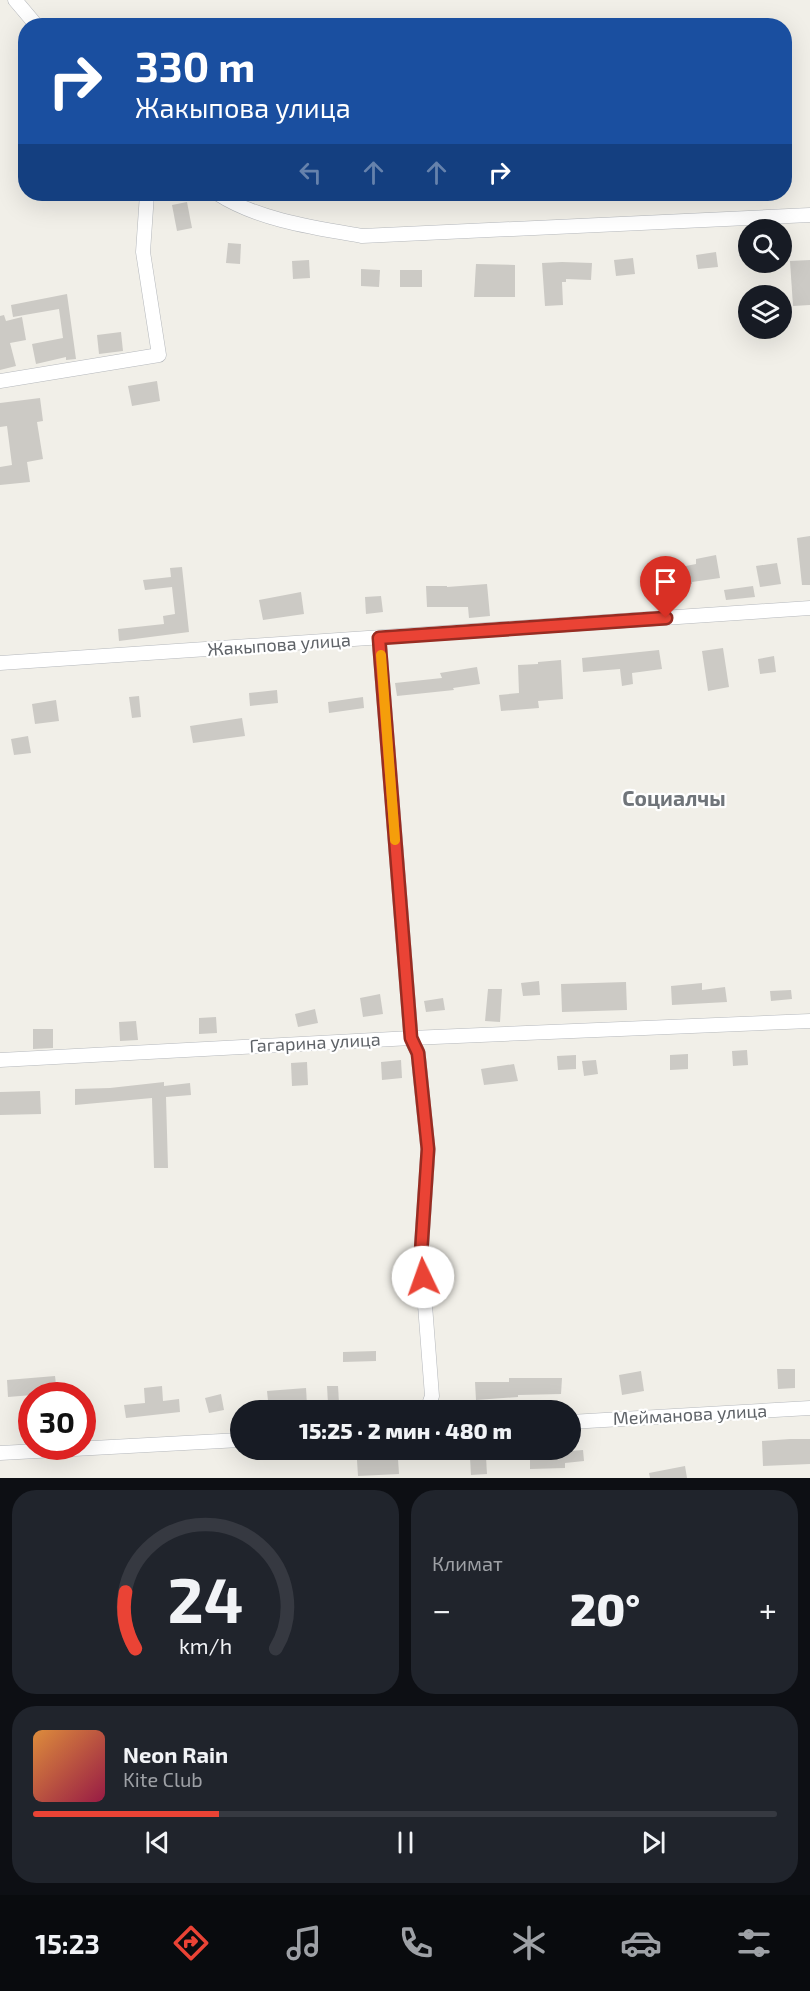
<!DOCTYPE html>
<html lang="ru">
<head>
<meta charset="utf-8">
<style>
  :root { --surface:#171b24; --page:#20242c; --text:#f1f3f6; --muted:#9ea1a6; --line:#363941; --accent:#ea4335 }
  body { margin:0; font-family:"Exo 2",sans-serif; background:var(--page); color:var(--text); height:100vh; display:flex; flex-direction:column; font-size:22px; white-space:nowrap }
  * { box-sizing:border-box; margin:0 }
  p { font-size:20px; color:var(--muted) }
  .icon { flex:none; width:33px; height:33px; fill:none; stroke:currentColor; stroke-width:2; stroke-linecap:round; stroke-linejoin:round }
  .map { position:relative; height:1478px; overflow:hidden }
  .sheet { display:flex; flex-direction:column; gap:12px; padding:12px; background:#0d0f14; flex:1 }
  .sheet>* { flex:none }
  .top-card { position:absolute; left:18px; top:18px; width:774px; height:183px; border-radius:24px; box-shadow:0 6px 24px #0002; background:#1a4fa0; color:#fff; overflow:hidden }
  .tools { position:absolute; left:738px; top:219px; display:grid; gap:12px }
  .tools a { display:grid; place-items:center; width:54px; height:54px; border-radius:50%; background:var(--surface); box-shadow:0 6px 24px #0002; font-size:30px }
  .speed { position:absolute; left:18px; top:1382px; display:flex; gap:12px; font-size:30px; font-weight:700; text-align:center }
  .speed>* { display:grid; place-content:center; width:78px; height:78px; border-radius:50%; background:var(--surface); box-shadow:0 6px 24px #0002; line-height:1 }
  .speed .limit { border:9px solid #d22; background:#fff; color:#111 }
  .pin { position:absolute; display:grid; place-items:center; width:51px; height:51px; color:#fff; margin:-62px -26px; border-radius:50% 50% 50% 0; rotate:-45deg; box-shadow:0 0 6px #0007 }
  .pin .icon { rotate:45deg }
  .me { position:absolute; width:66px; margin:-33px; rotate:357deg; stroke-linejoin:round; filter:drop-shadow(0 0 4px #0008) }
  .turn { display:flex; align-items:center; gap:21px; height:126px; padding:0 18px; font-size:27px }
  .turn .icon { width:78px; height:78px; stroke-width:2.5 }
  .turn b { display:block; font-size:42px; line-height:51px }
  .lanes { display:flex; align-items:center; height:57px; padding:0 18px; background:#0003; justify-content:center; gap:30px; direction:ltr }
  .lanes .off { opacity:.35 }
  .big { font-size:45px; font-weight:800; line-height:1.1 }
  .sheet .widget { flex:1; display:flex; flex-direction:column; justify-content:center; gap:9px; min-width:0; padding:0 21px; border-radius:24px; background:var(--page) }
  .sheet .dial { align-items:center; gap:0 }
  .dial svg { height:156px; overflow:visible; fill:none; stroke:var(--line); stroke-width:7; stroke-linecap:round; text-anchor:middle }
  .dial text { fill:var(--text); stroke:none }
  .song { display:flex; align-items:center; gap:18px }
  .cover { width:72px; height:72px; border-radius:9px; background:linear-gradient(135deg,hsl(30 70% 55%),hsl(340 70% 35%)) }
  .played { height:6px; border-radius:3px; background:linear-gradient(90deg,var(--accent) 25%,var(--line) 25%) }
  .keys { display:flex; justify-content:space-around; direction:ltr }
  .heat { display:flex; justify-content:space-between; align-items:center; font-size:33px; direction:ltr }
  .sheet .tiles { flex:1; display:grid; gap:12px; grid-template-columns:1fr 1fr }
  .widget:last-child { grid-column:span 2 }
  .trip { position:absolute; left:230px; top:1400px; width:351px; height:60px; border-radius:30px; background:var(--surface); box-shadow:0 6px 24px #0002; font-weight:800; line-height:60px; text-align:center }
  .dock { display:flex; height:96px; justify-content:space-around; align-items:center; background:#090b0e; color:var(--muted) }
  .dock .icon { width:42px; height:42px }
  .dock .active { color:var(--accent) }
  .dock b { font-size:27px; color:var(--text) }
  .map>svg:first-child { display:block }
  .building { fill:#cccac5 }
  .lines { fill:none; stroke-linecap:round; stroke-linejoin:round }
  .street-casing { stroke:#b5b8bc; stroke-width:15 }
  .street { stroke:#fff; stroke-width:14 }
  .route-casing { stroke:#982c22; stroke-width:15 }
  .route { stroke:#ea4335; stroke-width:10 }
  .slow { stroke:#f59e0b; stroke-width:10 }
  .labels { text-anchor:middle; stroke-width:4.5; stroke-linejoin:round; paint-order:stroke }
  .street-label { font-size:18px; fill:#5f6368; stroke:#fff }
  .quarter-label { font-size:21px; font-weight:bold; fill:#70757a; stroke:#fff }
</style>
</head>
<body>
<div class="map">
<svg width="810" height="1478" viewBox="0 0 810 1478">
  <rect width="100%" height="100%" fill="#f1efe8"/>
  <!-- building -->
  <g class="building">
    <polygon points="187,202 192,228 177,231 172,205"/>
    <polygon points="228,243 241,244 240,264 226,263"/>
    <polygon points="716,252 718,267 698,269 696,255"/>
    <polygon points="633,258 635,274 616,276 614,260"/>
    <polygon points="309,260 310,278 293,279 292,261"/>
    <polygon points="810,260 810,305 793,306 790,261"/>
    <polygon points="562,262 592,263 591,280 566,279 566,282 562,282 563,305 545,306 542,263"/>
    <polygon points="476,264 515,265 515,297 474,297"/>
    <polygon points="361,269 380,270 379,287 361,286"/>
    <rect x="400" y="270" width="22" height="17"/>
    <polygon points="67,294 76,359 66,360 66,357 36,364 32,344 63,338 59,309 13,317 11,305"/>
    <polygon points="4,315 6,321 22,317 26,340 10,343 16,366 0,370 0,316"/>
    <polygon points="121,332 123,351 99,354 97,335"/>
    <polygon points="157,381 160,401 132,406 128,386"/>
    <polygon points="40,398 43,421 37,422 43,459 27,462 30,482 0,485 0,467 12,465 7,426 0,427 0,403"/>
    <polygon points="810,536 810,585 802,585 797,538"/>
    <polygon points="716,555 720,578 692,582 692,584 664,590 660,571 696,564 696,559"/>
    <polygon points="777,563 781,584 760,587 756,566"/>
    <polygon points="182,567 189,632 119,641 118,629 164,624 163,616 175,614 172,587 145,590 143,580 171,577 170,568"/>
    <polygon points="487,584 490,616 469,618 468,607 427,607 426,586 447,586 447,587"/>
    <polygon points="753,586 755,597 726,600 724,590"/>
    <polygon points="301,592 304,614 263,620 259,600"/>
    <polygon points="381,596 383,612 366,614 365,597"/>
    <polygon points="723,648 729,687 708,691 702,651"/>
    <polygon points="659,650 662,669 632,673 633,684 622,686 620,669 583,672 582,658"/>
    <polygon points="774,656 776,672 760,674 758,659"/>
    <polygon points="561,660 563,699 538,701 539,708 501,711 499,695 519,693 518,665 538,664 538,662"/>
    <polygon points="477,667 480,684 453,688 454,690 397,696 395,683 442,678 440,673"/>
    <polygon points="277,690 278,703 250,706 249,693"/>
    <polygon points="139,696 141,717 132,718 129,697"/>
    <polygon points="363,697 364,708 329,713 328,702"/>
    <polygon points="56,700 59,721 35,724 32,704"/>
    <polygon points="242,718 245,736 193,743 190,726"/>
    <polygon points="28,736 31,753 14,755 11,739"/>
    <polygon points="539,981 540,995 523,996 521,983"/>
    <polygon points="626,982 627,1010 562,1012 561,984"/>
    <polygon points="702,983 702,990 725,987 727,1002 672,1005 671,986"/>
    <polygon points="488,989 502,989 500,1022 485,1021"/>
    <polygon points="791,990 792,999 771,1001 770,991"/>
    <polygon points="380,994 383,1014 363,1017 360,998"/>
    <polygon points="443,998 445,1010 426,1012 424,1001"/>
    <polygon points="315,1009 318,1023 298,1027 295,1014"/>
    <polygon points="216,1017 217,1033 199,1034 199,1018"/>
    <polygon points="136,1021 138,1040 120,1041 119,1022"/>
    <polygon points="33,1029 53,1029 53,1048 33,1049"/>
    <polygon points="747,1050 748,1065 733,1066 732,1051"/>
    <polygon points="688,1054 688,1069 670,1070 670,1055"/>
    <polygon points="576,1055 576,1069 558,1070 557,1056"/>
    <polygon points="401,1060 402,1078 382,1080 381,1062"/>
    <polygon points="596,1060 598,1074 584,1076 582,1061"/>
    <polygon points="307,1062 308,1085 292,1086 291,1063"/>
    <polygon points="514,1064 518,1081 484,1085 481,1069"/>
    <polygon points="164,1082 164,1086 190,1083 191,1095 166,1097 168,1168 154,1168 152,1098 75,1105 75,1089 110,1088"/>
    <polygon points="40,1091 41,1114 0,1115 0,1092"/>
    <polygon points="376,1351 376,1361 343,1362 343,1352"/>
    <polygon points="777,1369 795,1369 795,1388 778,1389"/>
    <polygon points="641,1371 644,1391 622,1395 619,1375"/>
    <polygon points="55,1376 57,1393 8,1397 7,1380"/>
    <polygon points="509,1378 562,1378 561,1394 518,1395 518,1397 476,1400 475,1382 509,1382"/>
    <polygon points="162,1386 163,1401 179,1399 180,1412 126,1418 124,1405 145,1403 144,1388"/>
    <polygon points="327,1386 338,1386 339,1403 328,1403"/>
    <polygon points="306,1388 307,1405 269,1410 267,1391"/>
    <polygon points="221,1394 224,1410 209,1413 205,1398"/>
    <polygon points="790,1439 810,1439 810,1464 763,1466 762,1441"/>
    <polygon points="583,1450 584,1461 565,1463 565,1468 530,1469 530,1454"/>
    <polygon points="486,1457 487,1474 471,1475 470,1458"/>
    <polygon points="377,1459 398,1459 399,1474 358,1476 357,1460"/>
    <polygon points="685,1466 687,1478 650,1478 649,1473"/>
  </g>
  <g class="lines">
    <defs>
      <g id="street">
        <polyline points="15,0 37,26"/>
        <path d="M218,194C258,220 315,228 362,236L810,215"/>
        <polyline points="0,381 159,355 143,252 147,194"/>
        <polyline points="379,638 411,1038 418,1053 428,1150 421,1253 432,1396 427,1410"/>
        <polyline points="0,663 810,608"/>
        <polyline points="0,1060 411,1038 810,1021"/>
        <polyline points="570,1422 810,1408"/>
        <polyline points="0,1453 240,1440"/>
      </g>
    </defs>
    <!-- street casing -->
    <use href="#street" class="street-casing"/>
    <!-- street -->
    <use href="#street" class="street"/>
  </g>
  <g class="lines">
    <defs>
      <polyline id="route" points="423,1277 421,1253 428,1149 418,1053 411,1038 379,638 666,618"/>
    </defs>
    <!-- route casing -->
    <use href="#route" class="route-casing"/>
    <!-- route -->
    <use href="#route" class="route"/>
    <!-- slow -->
    <polyline class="slow" points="381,655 395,840"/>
  </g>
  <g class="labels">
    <!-- street labels -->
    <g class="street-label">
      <text transform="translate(279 645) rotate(-4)" y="6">Жакыпова улица</text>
      <text transform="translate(315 1043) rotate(-3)" y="6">Гагарина улица</text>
      <text transform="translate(690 1415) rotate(-3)" y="6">Мейманова улица</text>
    </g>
    <!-- quarter labels -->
    <g class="quarter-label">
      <text x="674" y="806">Социалчы</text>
    </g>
  </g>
</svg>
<div class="tools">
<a><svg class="icon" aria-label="search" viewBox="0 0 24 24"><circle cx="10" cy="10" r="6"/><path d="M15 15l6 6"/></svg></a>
<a><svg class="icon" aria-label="layers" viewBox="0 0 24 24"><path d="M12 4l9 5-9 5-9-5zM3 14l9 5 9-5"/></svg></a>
</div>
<div class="speed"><div class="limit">30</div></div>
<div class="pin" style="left:666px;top:618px;background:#d93025"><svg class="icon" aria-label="arrive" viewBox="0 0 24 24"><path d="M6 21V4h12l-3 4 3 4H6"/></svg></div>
<svg class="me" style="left:423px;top:1277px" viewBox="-20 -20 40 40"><circle r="19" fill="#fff"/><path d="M0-13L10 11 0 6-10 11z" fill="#ea4335"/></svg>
<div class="trip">15:25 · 2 мин · 480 m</div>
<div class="top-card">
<div class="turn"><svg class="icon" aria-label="right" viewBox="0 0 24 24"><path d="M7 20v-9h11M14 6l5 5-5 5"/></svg><div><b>330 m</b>Жакыпова улица</div></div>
<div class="lanes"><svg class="icon off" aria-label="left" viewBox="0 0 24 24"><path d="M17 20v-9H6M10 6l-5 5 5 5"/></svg><svg class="icon off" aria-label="ahead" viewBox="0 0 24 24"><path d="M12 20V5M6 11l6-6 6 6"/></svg><svg class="icon off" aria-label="ahead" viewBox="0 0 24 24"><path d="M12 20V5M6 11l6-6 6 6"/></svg><svg class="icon" aria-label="right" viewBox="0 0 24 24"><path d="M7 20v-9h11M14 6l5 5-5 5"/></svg></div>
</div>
</div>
<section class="sheet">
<div class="tiles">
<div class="widget dial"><svg viewBox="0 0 100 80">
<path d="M14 69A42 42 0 1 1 86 69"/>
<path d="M14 69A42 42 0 0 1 9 40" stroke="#ea4335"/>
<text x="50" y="56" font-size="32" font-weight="700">24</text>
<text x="50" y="72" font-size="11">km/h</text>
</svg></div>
<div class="widget"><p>Климат</p>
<div class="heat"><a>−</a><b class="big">20°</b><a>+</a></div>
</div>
<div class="widget">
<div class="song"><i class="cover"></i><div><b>Neon Rain</b><p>Kite Club</p></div></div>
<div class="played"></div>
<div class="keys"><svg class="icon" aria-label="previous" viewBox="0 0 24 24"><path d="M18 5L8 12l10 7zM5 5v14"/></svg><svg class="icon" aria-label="pause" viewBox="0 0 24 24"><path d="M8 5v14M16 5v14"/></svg><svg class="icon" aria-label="next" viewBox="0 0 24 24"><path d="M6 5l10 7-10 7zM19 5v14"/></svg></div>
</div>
</div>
</section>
<nav class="dock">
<b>15:23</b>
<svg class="icon active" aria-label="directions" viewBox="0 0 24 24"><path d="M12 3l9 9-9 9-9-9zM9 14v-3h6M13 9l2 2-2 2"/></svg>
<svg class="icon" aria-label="music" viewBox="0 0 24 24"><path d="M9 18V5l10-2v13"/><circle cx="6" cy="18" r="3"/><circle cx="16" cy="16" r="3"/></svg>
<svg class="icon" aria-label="phone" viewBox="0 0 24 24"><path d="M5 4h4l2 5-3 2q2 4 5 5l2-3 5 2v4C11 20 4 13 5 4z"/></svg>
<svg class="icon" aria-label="climate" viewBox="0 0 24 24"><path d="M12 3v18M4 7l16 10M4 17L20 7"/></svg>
<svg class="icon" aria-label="car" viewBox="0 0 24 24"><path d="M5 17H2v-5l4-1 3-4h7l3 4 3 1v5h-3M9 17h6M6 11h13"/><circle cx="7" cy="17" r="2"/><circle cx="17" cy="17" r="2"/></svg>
<svg class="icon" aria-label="filters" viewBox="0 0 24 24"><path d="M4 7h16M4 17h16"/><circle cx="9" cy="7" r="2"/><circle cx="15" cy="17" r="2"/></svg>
</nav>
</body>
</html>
